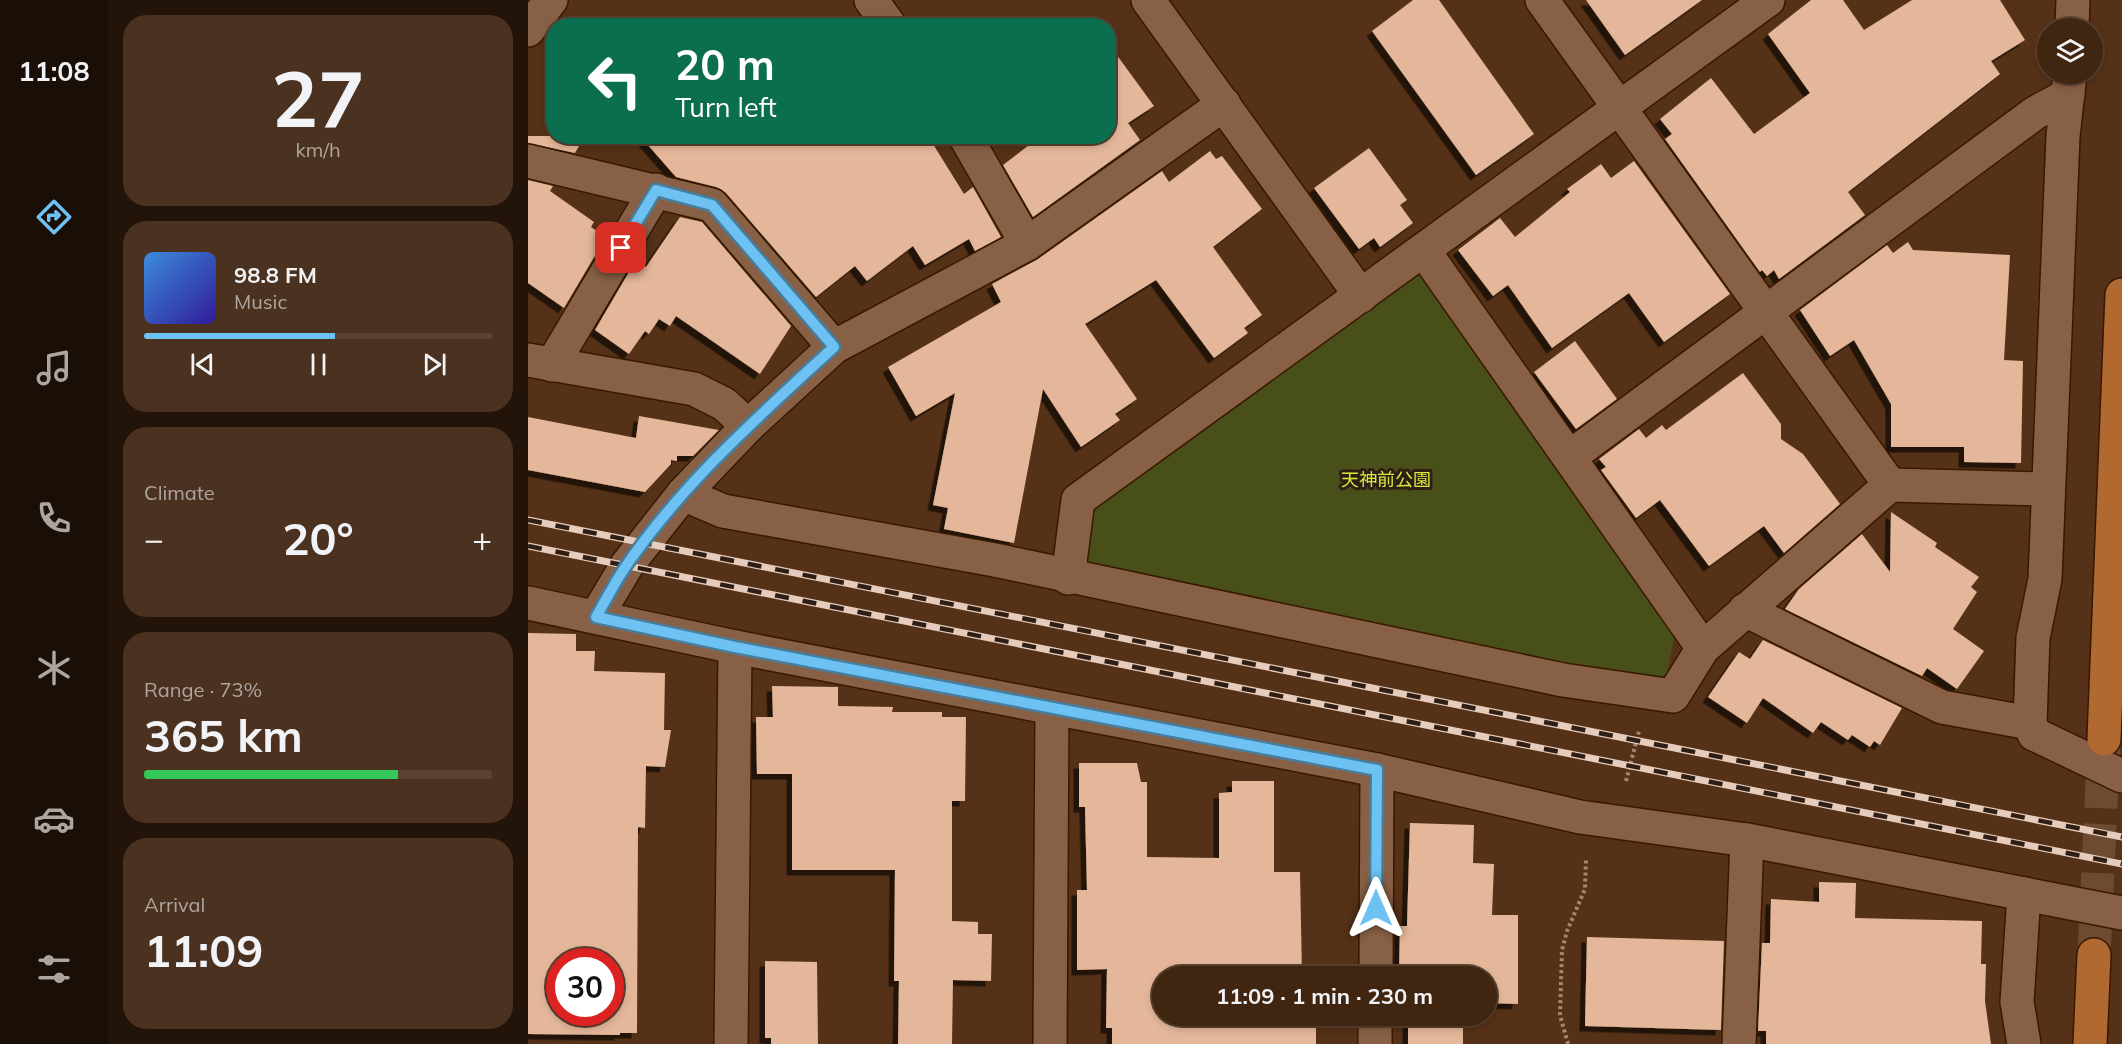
<!DOCTYPE html>
<html lang="en">
<head>
<meta charset="utf-8">
<style>
  :root { --surface:#402511; --page:#4b311f; --text:#f1f3f6; --muted:#aea59f; --line:#594231; --accent:#6dc2f3 }
  body { margin:0; font-family:Mulish,"Noto Sans JP",sans-serif; background:var(--page); color:var(--text); height:100vh; display:flex; flex-direction:column; font-size:22px; white-space:nowrap }
  * { box-sizing:border-box; margin:0 }
  p { font-size:20px; color:var(--muted) }
  .icon { flex:none; width:33px; height:33px; fill:none; stroke:currentColor; stroke-width:2; stroke-linecap:round; stroke-linejoin:round }
  .map { position:relative; flex:1; overflow:hidden }
  .drawer { display:flex; flex-direction:column; gap:15px; padding:15px; background:#231409; width:420px }
  .drawer>* { flex:none }
  .guide { position:absolute; left:18px; top:18px; width:570px; height:126px; border-radius:24px; box-shadow:0 3px 9px #0003,0 0 0 2px var(--line); background:#0b6e4f; color:#fff; overflow:hidden }
  .tools { position:absolute; left:1509px; top:18px; display:grid; gap:12px }
  .tools a { display:grid; place-items:center; width:66px; height:66px; border-radius:50%; background:var(--surface); box-shadow:0 3px 9px #0003,0 0 0 2px var(--line); font-size:30px }
  .speed { position:absolute; left:18px; top:948px; display:flex; gap:12px; font-size:30px; font-weight:700; text-align:center }
  .speed>* { display:grid; place-content:center; width:78px; height:78px; border-radius:50%; background:var(--surface); box-shadow:0 3px 9px #0003,0 0 0 2px var(--line); line-height:1 }
  .speed .limit { border:9px solid #d22; background:#fff; color:#111 }
  .pin { position:absolute; display:grid; place-items:center; width:51px; height:51px; color:#fff; margin:-26px; border-radius:12px; box-shadow:0 3px 9px #0006 }
  .me { position:absolute; width:66px; margin:-33px; rotate:0deg; stroke-linejoin:round; filter:drop-shadow(0 0 4px #0008) }
  .turn { display:flex; align-items:center; gap:21px; height:126px; padding:0 30px; font-size:27px }
  .turn .icon { width:78px; height:78px; stroke-width:2.5 }
  .turn b { display:block; font-size:42px; line-height:51px }
  .big { font-size:45px; font-weight:700; line-height:1.1 }
  .drawer .card { flex:1; display:flex; flex-direction:column; justify-content:center; gap:9px; min-width:0; padding:0 21px; border-radius:24px; background:var(--page) }
  .drawer .dial { align-items:center; gap:0 }
  .dial b { font-size:78px; line-height:1 }
  .song { display:flex; align-items:center; gap:18px }
  .cover { width:72px; height:72px; border-radius:9px; background:linear-gradient(135deg,hsl(210 70% 55%),hsl(250 70% 35%)) }
  .played { height:6px; border-radius:3px; background:linear-gradient(90deg,var(--accent) 55%,var(--line) 55%) }
  .keys { display:flex; justify-content:space-around; direction:ltr }
  .heat { display:flex; justify-content:space-between; align-items:center; font-size:33px; direction:ltr }
  .charge { height:9px; border-radius:4px; background:linear-gradient(90deg,#34c759 73%,var(--line) 0) }
  .trip { position:absolute; left:624px; top:966px; width:345px; height:60px; border-radius:30px; background:var(--surface); box-shadow:0 3px 9px #0003,0 0 0 2px var(--line); font-weight:700; line-height:60px; text-align:center }
  main { display:flex; flex:1; min-height:0 }
  .tabs { display:flex; flex-direction:column; width:108px; justify-content:space-around; align-items:center; background:#1a0f07; color:var(--muted) }
  .tabs .icon { width:42px; height:42px }
  .tabs .current { color:var(--accent) }
  .tabs b { font-size:27px; color:var(--text) }
  .map>svg:first-child { display:block }
  .park { fill:#494f19 }
  .building { fill:#e4b79a; fill-rule:evenodd; filter:url(#shadow) }
  .lines { fill:none; stroke-linecap:round; stroke-linejoin:round }
  .primary-tunnel { stroke:#6d4b33; stroke-width:33; stroke-dasharray:33 16; stroke-linecap:butt }
  .minor-casing { stroke:#391800; stroke-width:36 }
  .primary-casing { stroke:#391800; stroke-width:36 }
  .path { stroke:#a48772; stroke-width:4; stroke-dasharray:3 3; stroke-linecap:butt }
  .minor { stroke:#886045; stroke-width:33 }
  .primary { stroke:#af6931; stroke-width:33 }
  .rail-casing { stroke:#e5ccbc; stroke-width:7 }
  .rail { stroke:#2f1e13; stroke-width:4.5; stroke-dasharray:14; stroke-linecap:butt }
  .route-casing { stroke:#477e9e; stroke-width:15 }
  .route { stroke:#6dc2f3; stroke-width:10 }
  .labels { text-anchor:middle; stroke-width:6; stroke-linejoin:round; paint-order:stroke }
  .park-label { font-size:18px; fill:#d5e63e; stroke:#2f1e13 }
</style>
</head>
<body>
<main>
<nav class="tabs">
<b>11:08</b>
<svg class="icon current" aria-label="directions" viewBox="0 0 24 24"><path d="M12 3l9 9-9 9-9-9zM9 14v-3h6M13 9l2 2-2 2"/></svg>
<svg class="icon" aria-label="music" viewBox="0 0 24 24"><path d="M9 18V5l10-2v13"/><circle cx="6" cy="18" r="3"/><circle cx="16" cy="16" r="3"/></svg>
<svg class="icon" aria-label="phone" viewBox="0 0 24 24"><path d="M5 4h4l2 5-3 2q2 4 5 5l2-3 5 2v4C11 20 4 13 5 4z"/></svg>
<svg class="icon" aria-label="climate" viewBox="0 0 24 24"><path d="M12 3v18M4 7l16 10M4 17L20 7"/></svg>
<svg class="icon" aria-label="car" viewBox="0 0 24 24"><path d="M5 17H2v-5l4-1 3-4h7l3 4 3 1v5h-3M9 17h6M6 11h13"/><circle cx="7" cy="17" r="2"/><circle cx="17" cy="17" r="2"/></svg>
<svg class="icon" aria-label="filters" viewBox="0 0 24 24"><path d="M4 7h16M4 17h16"/><circle cx="9" cy="7" r="2"/><circle cx="15" cy="17" r="2"/></svg>
</nav>
<section class="drawer">
<div class="card dial"><b>27</b><p>km/h</p></div>
<div class="card">
<div class="song"><i class="cover"></i><div><b>98.8 FM</b><p>Music</p></div></div>
<div class="played"></div>
<div class="keys"><svg class="icon" aria-label="previous" viewBox="0 0 24 24"><path d="M18 5L8 12l10 7zM5 5v14"/></svg><svg class="icon" aria-label="pause" viewBox="0 0 24 24"><path d="M8 5v14M16 5v14"/></svg><svg class="icon" aria-label="next" viewBox="0 0 24 24"><path d="M6 5l10 7-10 7zM19 5v14"/></svg></div>
</div>
<div class="card"><p>Climate</p>
<div class="heat"><a>−</a><b class="big">20°</b><a>+</a></div>
</div>
<div class="card"><p>Range · 73%</p><b class="big">365 km</b><div class="charge"></div></div>
<div class="card"><p>Arrival</p><b class="big">11:09</b></div>
</section>
<div class="map">
<svg width="1594" height="1044" viewBox="0 0 1594 1044">
  <defs>
    <filter id="shadow"><feDropShadow dx="-5.5" dy="5.5" stdDeviation="0" flood-color="#0009"/></filter>
  </defs>
  <rect width="100%" height="100%" fill="#553117"/>
  <!-- park -->
  <polygon class="park" points="893,274 1147,633 1139,673 1127,681 562,571 555,559 563,509"/>
  <!-- building -->
  <g class="building">
    <polygon points="885,0 911,0 1006,134 948,175 844,31"/>
    <polygon points="1058,0 1174,0 1097,55"/>
    <polygon points="1283,0 1315,0 1336,30 1384,0 1472,0 1497,40 1463,61 1472,74 1320,192 1337,215 1251,279 1246,270 1239,276 1234,270 1232,272 1137,139 1144,134 1132,119 1183,78 1226,134 1282,93 1240,34"/>
    <polygon points="580,43 626,106 600,123 612,140 505,217 475,165 513,136 580,136"/>
    <polygon points="0,136 57,136 47,153 0,143"/>
    <polygon points="112,136 400,136 436,194 445,187 473,237 447,251 441,239 397,265 385,246 339,281 327,266 288,297 198,193 188,187 148,177"/>
    <polygon points="841,148 879,200 872,205 885,223 852,247 846,238 831,249 786,188"/>
    <polygon points="682,151 688,159 694,156 734,209 685,247 734,315 716,328 720,333 686,358 628,280 557,324 609,399 587,414 592,420 553,447 515,389 486,543 416,529 420,508 405,505 427,393 388,416 360,367 473,302 464,284 510,259 634,171 641,182"/>
    <polygon points="1106,161 1202,294 1136,342 1101,293 1024,348 980,285 965,296 930,250 972,218 987,237 1042,192 1039,189 1073,164 1083,178"/>
    <polygon points="0,180 25,186 22,191 66,222 63,227 78,237 36,308 0,283"/>
    <polygon points="152,217 174,222 263,326 232,374 148,316 142,326 131,319 121,334 117,331 101,354 67,330 108,260 118,267"/>
    <polygon points="1380,242 1385,250 1482,255 1476,360 1495,361 1493,463 1436,462 1436,447 1363,447 1363,404 1326,340 1302,356 1272,310 1359,245 1365,253"/>
    <polygon points="1047,341 1089,399 1048,429 1006,372"/>
    <polygon points="1215,373 1253,424 1253,439 1275,454 1312,504 1256,553 1236,526 1181,566 1132,500 1108,518 1073,470 1078,467 1071,459 1111,429 1118,438 1134,425 1138,430"/>
    <polygon points="111,416 191,430 165,456 149,456 149,461 143,460 143,464 117,492 0,470 0,417 108,438"/>
    <polygon points="1363,512 1409,543 1407,547 1451,577 1443,587 1449,592 1425,629 1456,651 1429,689 1399,668 1394,676 1257,609 1271,589 1334,534 1362,572"/>
    <path d="M0,633L48,634V651H67L66,671L137,673L136,730H143L137,767L118,766L117,828L110,827L109,1033H92V1035L0,1034ZM32,962H82V1012H32Z"/>
    <polygon points="1235,640 1374,708 1352,745 1346,741 1342,747 1324,735 1320,740 1293,722 1285,733 1235,698 1219,723 1180,697 1211,652 1222,659"/>
    <polygon points="244,686 310,687 310,706 365,707 364,712 414,712 414,717 438,717 437,801 424,801 424,921 450,922 450,934 464,934 463,981 425,980 424,1044 370,1044 371,981 366,981 367,870 264,870 264,774 229,774 228,717 245,717"/>
    <polygon points="551,763 609,763 613,782 619,782 619,857 691,858 691,793 704,792 704,781 746,781 746,872 772,872 774,976 788,976 634,976 634,1016 788,1016 788,1044 584,1044 584,1028 578,1028 579,969 549,970 549,890 559,890 557,807 551,807"/>
    <polygon points="882,823 946,825 945,863 966,864 964,915 990,915 990,1004 958,1003 958,976 881,976 881,972 871,972 872,926 879,926"/>
    <polygon points="1291,882 1328,883 1327,918 1454,921 1453,964 1458,964 1457,1001 1463,1044 1238,1044 1238,1031 1230,1031 1234,943 1242,943 1243,899 1291,902"/>
    <polygon points="1059,937 1196,941 1193,1030 1057,1026"/>
    <polygon points="237,961 289,962 290,1044 243,1044 243,1038 237,1038"/>
    <rect x="880" y="1016" width="55" height="28"/>
  </g>
  <g class="lines">
    <!-- primary-tunnel -->
    <polyline class="primary-tunnel" points="1566,955 1576,741"/>
    <defs>
      <g id="minor">
        <polyline points="343,0 362,26"/>
        <polyline points="620,0 833,296"/>
        <polyline points="1014,0 1362,485"/>
        <polyline points="1544,28 1545,0"/>
        <polyline points="0,30 23,0"/>
        <polyline points="1542,74 1535,136 1517,579 1505,638 1502,723 1506,734 1594,776"/>
        <polyline points="437,136 499,244"/>
        <polyline points="0,161 184,205 306,347"/>
        <polyline points="896,251 1175,648"/>
        <polyline points="0,360 166,389 196,404 220,426"/>
        <polyline points="24,365 128,190"/>
        <polyline points="1043,456 1507,113 1540,95"/>
        <polyline points="155,494 195,511 467,560 1035,680 1145,696 1175,648 1362,485 1520,489"/>
        <polyline points="540,578 550,500 1240,0"/>
        <polyline points="0,603 207,647 849,770 1052,817 1219,840 1594,913"/>
        <polyline points="1217,610 1414,707 1502,723"/>
        <polyline points="68,617 99,565 155,494 220,426 306,347 499,244 696,104"/>
        <polyline points="848,976 849,770"/>
        <polyline points="203,1044 207,647"/>
        <polyline points="522,1044 524,708"/>
        <polyline points="847,1044 847,1016"/>
        <polyline points="1211,1044 1219,840"/>
        <polyline points="1496,1044 1489,1002 1496,894"/>
      </g>
      <g id="primary">
        <polyline points="1576,739 1594,295"/>
        <polyline points="1562,1044 1566,955"/>
      </g>
    </defs>
    <!-- minor casing -->
    <use href="#minor" class="minor-casing"/>
    <!-- primary casing -->
    <use href="#primary" class="primary-casing"/>
    <!-- path -->
    <g class="path">
      <polyline points="1098,781 1111,731"/>
      <polyline points="1040,1044 1032,1015 1034,950 1039,931 1057,889 1058,859"/>
    </g>
    <!-- minor -->
    <use href="#minor" class="minor"/>
    <!-- primary -->
    <use href="#primary" class="primary"/>
    <defs>
      <g id="rail">
        <polyline points="0,520 1594,837"/>
        <polyline points="0,546 1594,864"/>
      </g>
    </defs>
    <!-- rail casing -->
    <use href="#rail" class="rail-casing"/>
    <!-- rail -->
    <use href="#rail" class="rail"/>
  </g>
  <g class="lines">
    <defs>
      <path id="route" d="M93,248L128,190L184,205L306,347C232,415 155,483 98,566C87,582 78,600 68,617L207,647L849,770L848,908"/>
    </defs>
    <!-- route casing -->
    <use href="#route" class="route-casing"/>
    <!-- route -->
    <use href="#route" class="route"/>
  </g>
  <g class="labels">
    <!-- park labels -->
    <g class="park-label">
      <text x="858" y="486">天神前公園</text>
    </g>
  </g>
</svg>
<div class="tools">
<a><svg class="icon" aria-label="layers" viewBox="0 0 24 24"><path d="M12 4l9 5-9 5-9-5zM3 14l9 5 9-5"/></svg></a>
</div>
<div class="speed"><div class="limit">30</div></div>
<div class="pin" style="left:93px;top:248px;background:#d93025"><svg class="icon" aria-label="arrive" viewBox="0 0 24 24"><path d="M6 21V4h12l-3 4 3 4H6"/></svg></div>
<svg class="me" style="left:848px;top:908px" viewBox="-20 -20 40 40"><path d="M0-17L14 15 0 8-14 15z" fill="#6dc2f3" stroke="#fff" stroke-width="4"/></svg>
<div class="trip">11:09 · 1 min · 230 m</div>
<div class="guide">
<div class="turn"><svg class="icon" aria-label="left" viewBox="0 0 24 24"><path d="M17 20v-9H6M10 6l-5 5 5 5"/></svg><div><b>20 m</b>Turn left</div></div>
</div>
</div>
</main>
</body>
</html>
